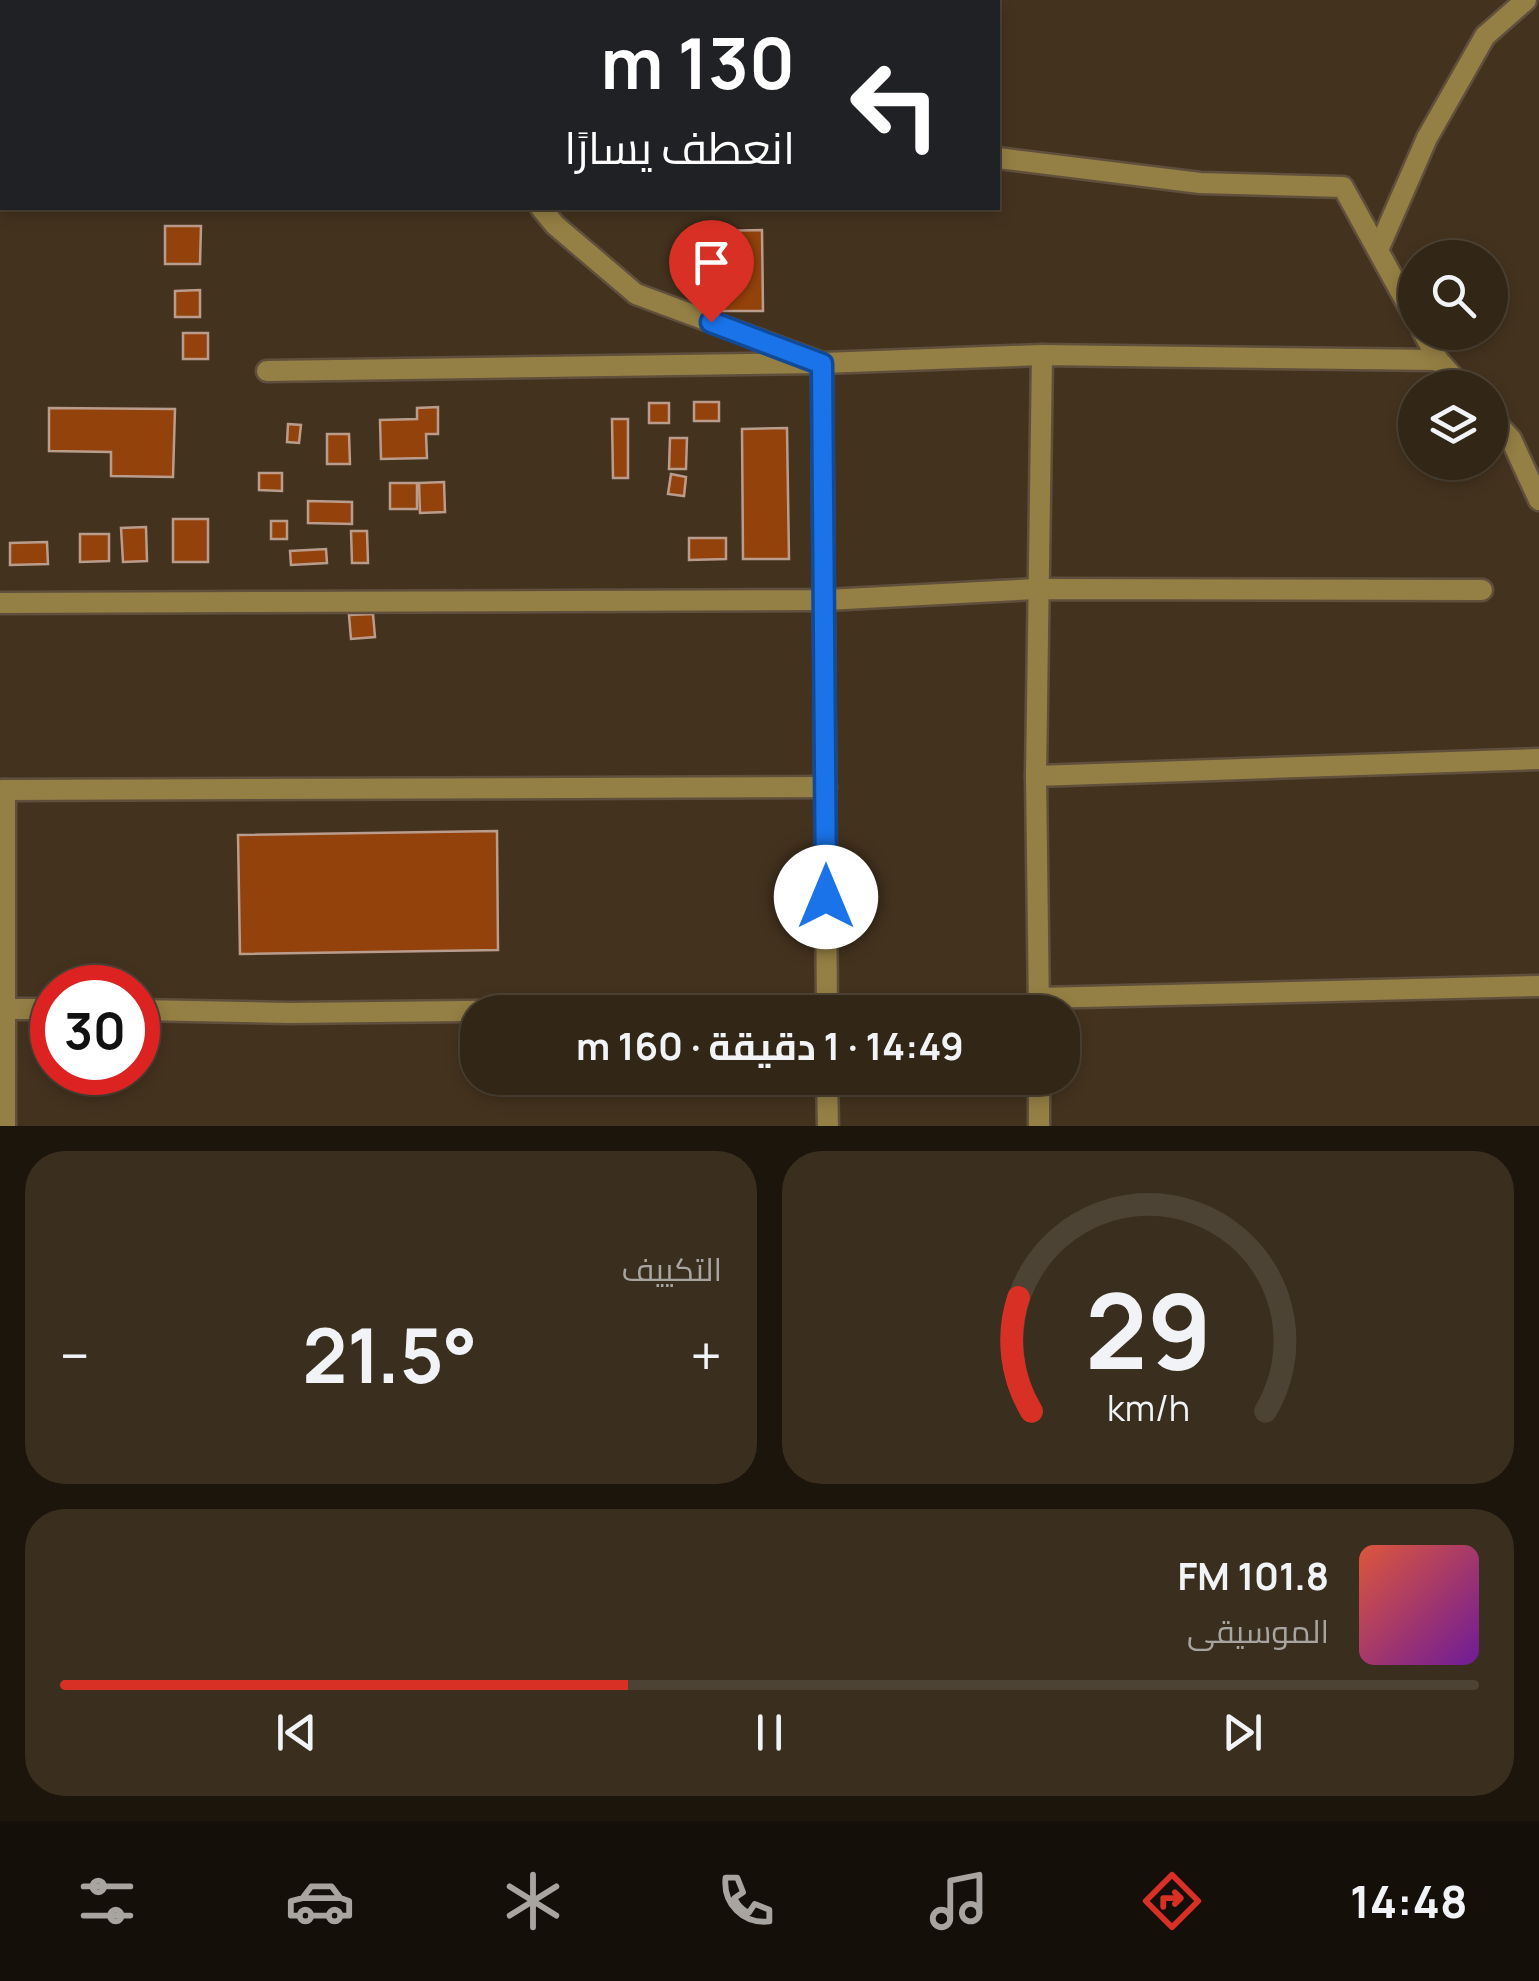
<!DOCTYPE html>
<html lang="ar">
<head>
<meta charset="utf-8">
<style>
  :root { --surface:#322616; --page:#3a2e1f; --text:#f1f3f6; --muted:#a8a5a1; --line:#4d4335; --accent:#d93025 }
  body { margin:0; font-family:Manrope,Cairo,sans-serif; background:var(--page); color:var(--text); direction:rtl; height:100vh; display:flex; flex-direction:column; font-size:38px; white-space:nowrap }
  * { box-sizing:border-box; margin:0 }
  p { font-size:32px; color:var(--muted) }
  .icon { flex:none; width:55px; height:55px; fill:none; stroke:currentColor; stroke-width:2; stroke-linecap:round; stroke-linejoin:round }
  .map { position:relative; height:1126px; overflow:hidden; direction:ltr }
  .drawer { display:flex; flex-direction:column; gap:25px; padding:25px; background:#1c150c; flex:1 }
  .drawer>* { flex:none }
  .top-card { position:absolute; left:0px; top:0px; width:1000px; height:210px; box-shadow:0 5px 15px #0003,0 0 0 2px var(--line); direction:rtl; background:#202124; color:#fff; overflow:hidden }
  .fabs { position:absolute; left:1398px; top:240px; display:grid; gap:20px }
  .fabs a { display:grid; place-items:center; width:110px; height:110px; border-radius:50%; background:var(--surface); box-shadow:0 5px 15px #0003,0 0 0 2px var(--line); font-size:50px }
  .speed { position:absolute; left:30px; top:965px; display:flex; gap:20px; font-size:50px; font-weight:700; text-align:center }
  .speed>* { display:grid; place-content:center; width:130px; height:130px; border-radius:50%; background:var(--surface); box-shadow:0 5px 15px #0003,0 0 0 2px var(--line); line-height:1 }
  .speed .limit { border:15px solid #d22; background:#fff; color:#111 }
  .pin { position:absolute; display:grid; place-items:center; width:85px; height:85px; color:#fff; margin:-102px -42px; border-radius:50% 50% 50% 0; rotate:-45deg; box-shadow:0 0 10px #0007 }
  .pin .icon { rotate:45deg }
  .me { position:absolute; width:110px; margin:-55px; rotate:0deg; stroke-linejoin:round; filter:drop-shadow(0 0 8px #0008) }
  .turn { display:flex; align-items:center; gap:35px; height:210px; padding:0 40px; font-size:45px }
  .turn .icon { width:130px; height:130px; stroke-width:2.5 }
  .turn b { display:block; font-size:70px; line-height:85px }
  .big { font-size:75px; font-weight:700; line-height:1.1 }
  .drawer .tile { flex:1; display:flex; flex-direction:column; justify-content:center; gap:15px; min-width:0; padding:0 35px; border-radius:40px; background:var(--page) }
  .drawer .dial { align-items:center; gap:0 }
  .dial svg { height:260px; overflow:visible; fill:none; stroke:var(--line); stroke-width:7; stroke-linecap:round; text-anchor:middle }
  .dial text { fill:var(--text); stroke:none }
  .song { display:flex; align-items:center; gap:30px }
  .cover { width:120px; height:120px; border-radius:15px; background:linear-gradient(135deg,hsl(10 70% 55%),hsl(280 70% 35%)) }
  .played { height:10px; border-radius:5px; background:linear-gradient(90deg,var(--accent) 40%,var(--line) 40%) }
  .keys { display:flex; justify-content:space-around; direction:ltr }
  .heat { display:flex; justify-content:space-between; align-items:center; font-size:55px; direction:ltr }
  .drawer .tiles { flex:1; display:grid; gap:25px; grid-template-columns:1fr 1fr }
  .tile:last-child { grid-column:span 2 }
  .trip { position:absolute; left:460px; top:995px; width:620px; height:100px; border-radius:40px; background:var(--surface); box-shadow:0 5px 15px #0003,0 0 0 2px var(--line); font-weight:700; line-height:100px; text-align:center; direction:rtl }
  .tab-bar { display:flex; height:160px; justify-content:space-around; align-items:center; background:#140f09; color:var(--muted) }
  .tab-bar .icon { width:70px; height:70px }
  .tab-bar .active { color:var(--accent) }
  .tab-bar b { font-size:45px; color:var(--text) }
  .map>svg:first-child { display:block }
  .building { fill:#93420b; stroke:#ba9c8d; stroke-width:2.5 }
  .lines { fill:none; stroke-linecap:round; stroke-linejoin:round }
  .minor-casing { stroke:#5f4f3c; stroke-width:25 }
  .minor { stroke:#947f44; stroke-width:20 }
  .route-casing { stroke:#114b97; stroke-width:25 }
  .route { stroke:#1a73e8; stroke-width:18 }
</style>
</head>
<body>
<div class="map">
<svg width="1539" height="1126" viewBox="0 0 1539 1126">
  <rect width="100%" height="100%" fill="#43321e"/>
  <!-- building -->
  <g class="building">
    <polygon points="165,226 201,226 200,264 165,264"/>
    <polygon points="762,230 763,311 716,311 715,231"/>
    <polygon points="200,290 200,317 175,317 175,291"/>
    <rect x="183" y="333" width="25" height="26"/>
    <rect x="694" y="402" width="25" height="19"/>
    <rect x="649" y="403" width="20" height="20"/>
    <polygon points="438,407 438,434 426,434 427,458 381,459 380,420 417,419 417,408"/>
    <polygon points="49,408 175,409 173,477 111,476 111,452 49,451"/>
    <polygon points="612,419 628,419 628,478 613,478"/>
    <polygon points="288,424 301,425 299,443 287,442"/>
    <polygon points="787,428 789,559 743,559 742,429"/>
    <polygon points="327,434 349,434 350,464 327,464"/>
    <polygon points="670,438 687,438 686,469 669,469"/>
    <polygon points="259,473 282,473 282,491 259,490"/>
    <polygon points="671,474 686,477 684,496 668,494"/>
    <polygon points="444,482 445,512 420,513 419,483"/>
    <rect x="390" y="483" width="27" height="26"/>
    <polygon points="308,501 352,502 352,524 308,523"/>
    <rect x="173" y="519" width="35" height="43"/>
    <rect x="271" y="521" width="16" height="18"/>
    <polygon points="146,527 147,561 123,562 121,528"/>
    <polygon points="351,531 367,531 368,563 352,563"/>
    <polygon points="80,534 109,534 109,561 80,562"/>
    <polygon points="689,538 726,538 726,559 689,560"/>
    <polygon points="47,542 48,564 10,565 10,543"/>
    <polygon points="326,549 327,563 291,565 290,551"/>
    <polygon points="373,614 375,637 351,639 349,615"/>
    <polygon points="497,831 498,950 240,954 238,835"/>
  </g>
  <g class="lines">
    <defs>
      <g id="minor">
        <polyline points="332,0 334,2"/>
        <polyline points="0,53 2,52"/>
        <polyline points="0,113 2,113"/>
        <polyline points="998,158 1200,183 1343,187 1415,318"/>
        <polyline points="541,208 555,225 636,294 822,363 827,1012"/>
        <polyline points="1378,250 1427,138 1485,36 1526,0"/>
        <polyline points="1423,332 1438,360 1463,388"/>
        <polyline points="267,371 822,363 1042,355 1438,360"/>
        <polyline points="1490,416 1511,439 1539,500"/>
        <polyline points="0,603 826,600 1037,589 1482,590"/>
        <polyline points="1036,776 1539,759"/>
        <polyline points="0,790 826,787"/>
        <polyline points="5,790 5,1126"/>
        <polyline points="1039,998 1539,986"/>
        <polyline points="0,1009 52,1009"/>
        <polyline points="138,1010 289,1013 827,1007"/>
        <polyline points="1039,1012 1036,776 1042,355"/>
        <polyline points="827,1078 828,1126"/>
        <polyline points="1039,1126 1039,1078"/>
      </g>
    </defs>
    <!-- minor casing -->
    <use href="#minor" class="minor-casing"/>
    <!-- minor -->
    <use href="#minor" class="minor"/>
  </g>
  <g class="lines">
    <defs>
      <polyline id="route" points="711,322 822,364 826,897"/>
    </defs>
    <!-- route casing -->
    <use href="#route" class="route-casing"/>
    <!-- route -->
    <use href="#route" class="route"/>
  </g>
</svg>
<div class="fabs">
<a><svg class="icon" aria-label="search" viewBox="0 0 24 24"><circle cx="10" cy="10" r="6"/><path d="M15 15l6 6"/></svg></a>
<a><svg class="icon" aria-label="layers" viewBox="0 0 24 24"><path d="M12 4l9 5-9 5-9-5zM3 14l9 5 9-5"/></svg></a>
</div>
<div class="speed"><div class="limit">30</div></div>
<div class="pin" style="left:711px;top:322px;background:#d93025"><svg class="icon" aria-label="arrive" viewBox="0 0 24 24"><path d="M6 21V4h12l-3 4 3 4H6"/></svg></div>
<svg class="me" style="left:826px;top:897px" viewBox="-20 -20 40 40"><circle r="19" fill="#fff"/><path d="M0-13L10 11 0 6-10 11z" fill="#1a73e8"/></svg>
<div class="trip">14:49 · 1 دقيقة · 160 m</div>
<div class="top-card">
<div class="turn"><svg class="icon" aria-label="left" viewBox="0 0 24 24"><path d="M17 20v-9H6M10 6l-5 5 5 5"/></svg><div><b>130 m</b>انعطف يسارًا</div></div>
</div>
</div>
<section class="drawer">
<div class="tiles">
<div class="tile dial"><svg viewBox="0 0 100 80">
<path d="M14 69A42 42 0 1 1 86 69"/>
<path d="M14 69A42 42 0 0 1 10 34" stroke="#d93025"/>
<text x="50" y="56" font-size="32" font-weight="700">29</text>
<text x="50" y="72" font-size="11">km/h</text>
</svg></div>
<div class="tile"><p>التكييف</p>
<div class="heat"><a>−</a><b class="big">21.5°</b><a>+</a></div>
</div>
<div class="tile">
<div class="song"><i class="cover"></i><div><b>101.8 FM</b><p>الموسيقى</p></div></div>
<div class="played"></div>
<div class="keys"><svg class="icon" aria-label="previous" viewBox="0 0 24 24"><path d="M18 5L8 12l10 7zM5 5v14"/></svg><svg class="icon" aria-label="pause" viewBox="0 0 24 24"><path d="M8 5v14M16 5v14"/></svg><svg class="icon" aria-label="next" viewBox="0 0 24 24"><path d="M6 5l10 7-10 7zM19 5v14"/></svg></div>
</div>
</div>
</section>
<nav class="tab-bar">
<b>14:48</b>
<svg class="icon active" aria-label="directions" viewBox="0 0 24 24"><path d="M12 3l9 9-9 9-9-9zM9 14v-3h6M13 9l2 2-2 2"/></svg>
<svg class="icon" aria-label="music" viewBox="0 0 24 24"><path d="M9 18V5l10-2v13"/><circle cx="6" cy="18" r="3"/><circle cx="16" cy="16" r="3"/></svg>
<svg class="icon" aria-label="phone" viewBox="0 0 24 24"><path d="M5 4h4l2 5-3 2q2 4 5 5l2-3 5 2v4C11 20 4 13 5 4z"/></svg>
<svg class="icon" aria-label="climate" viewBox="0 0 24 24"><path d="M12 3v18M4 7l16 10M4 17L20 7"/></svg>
<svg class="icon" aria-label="car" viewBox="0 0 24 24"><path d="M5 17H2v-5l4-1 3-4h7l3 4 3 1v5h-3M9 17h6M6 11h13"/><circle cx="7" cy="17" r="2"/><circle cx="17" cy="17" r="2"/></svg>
<svg class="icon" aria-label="filters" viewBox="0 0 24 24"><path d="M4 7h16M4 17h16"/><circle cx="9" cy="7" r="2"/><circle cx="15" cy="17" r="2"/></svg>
</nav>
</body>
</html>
